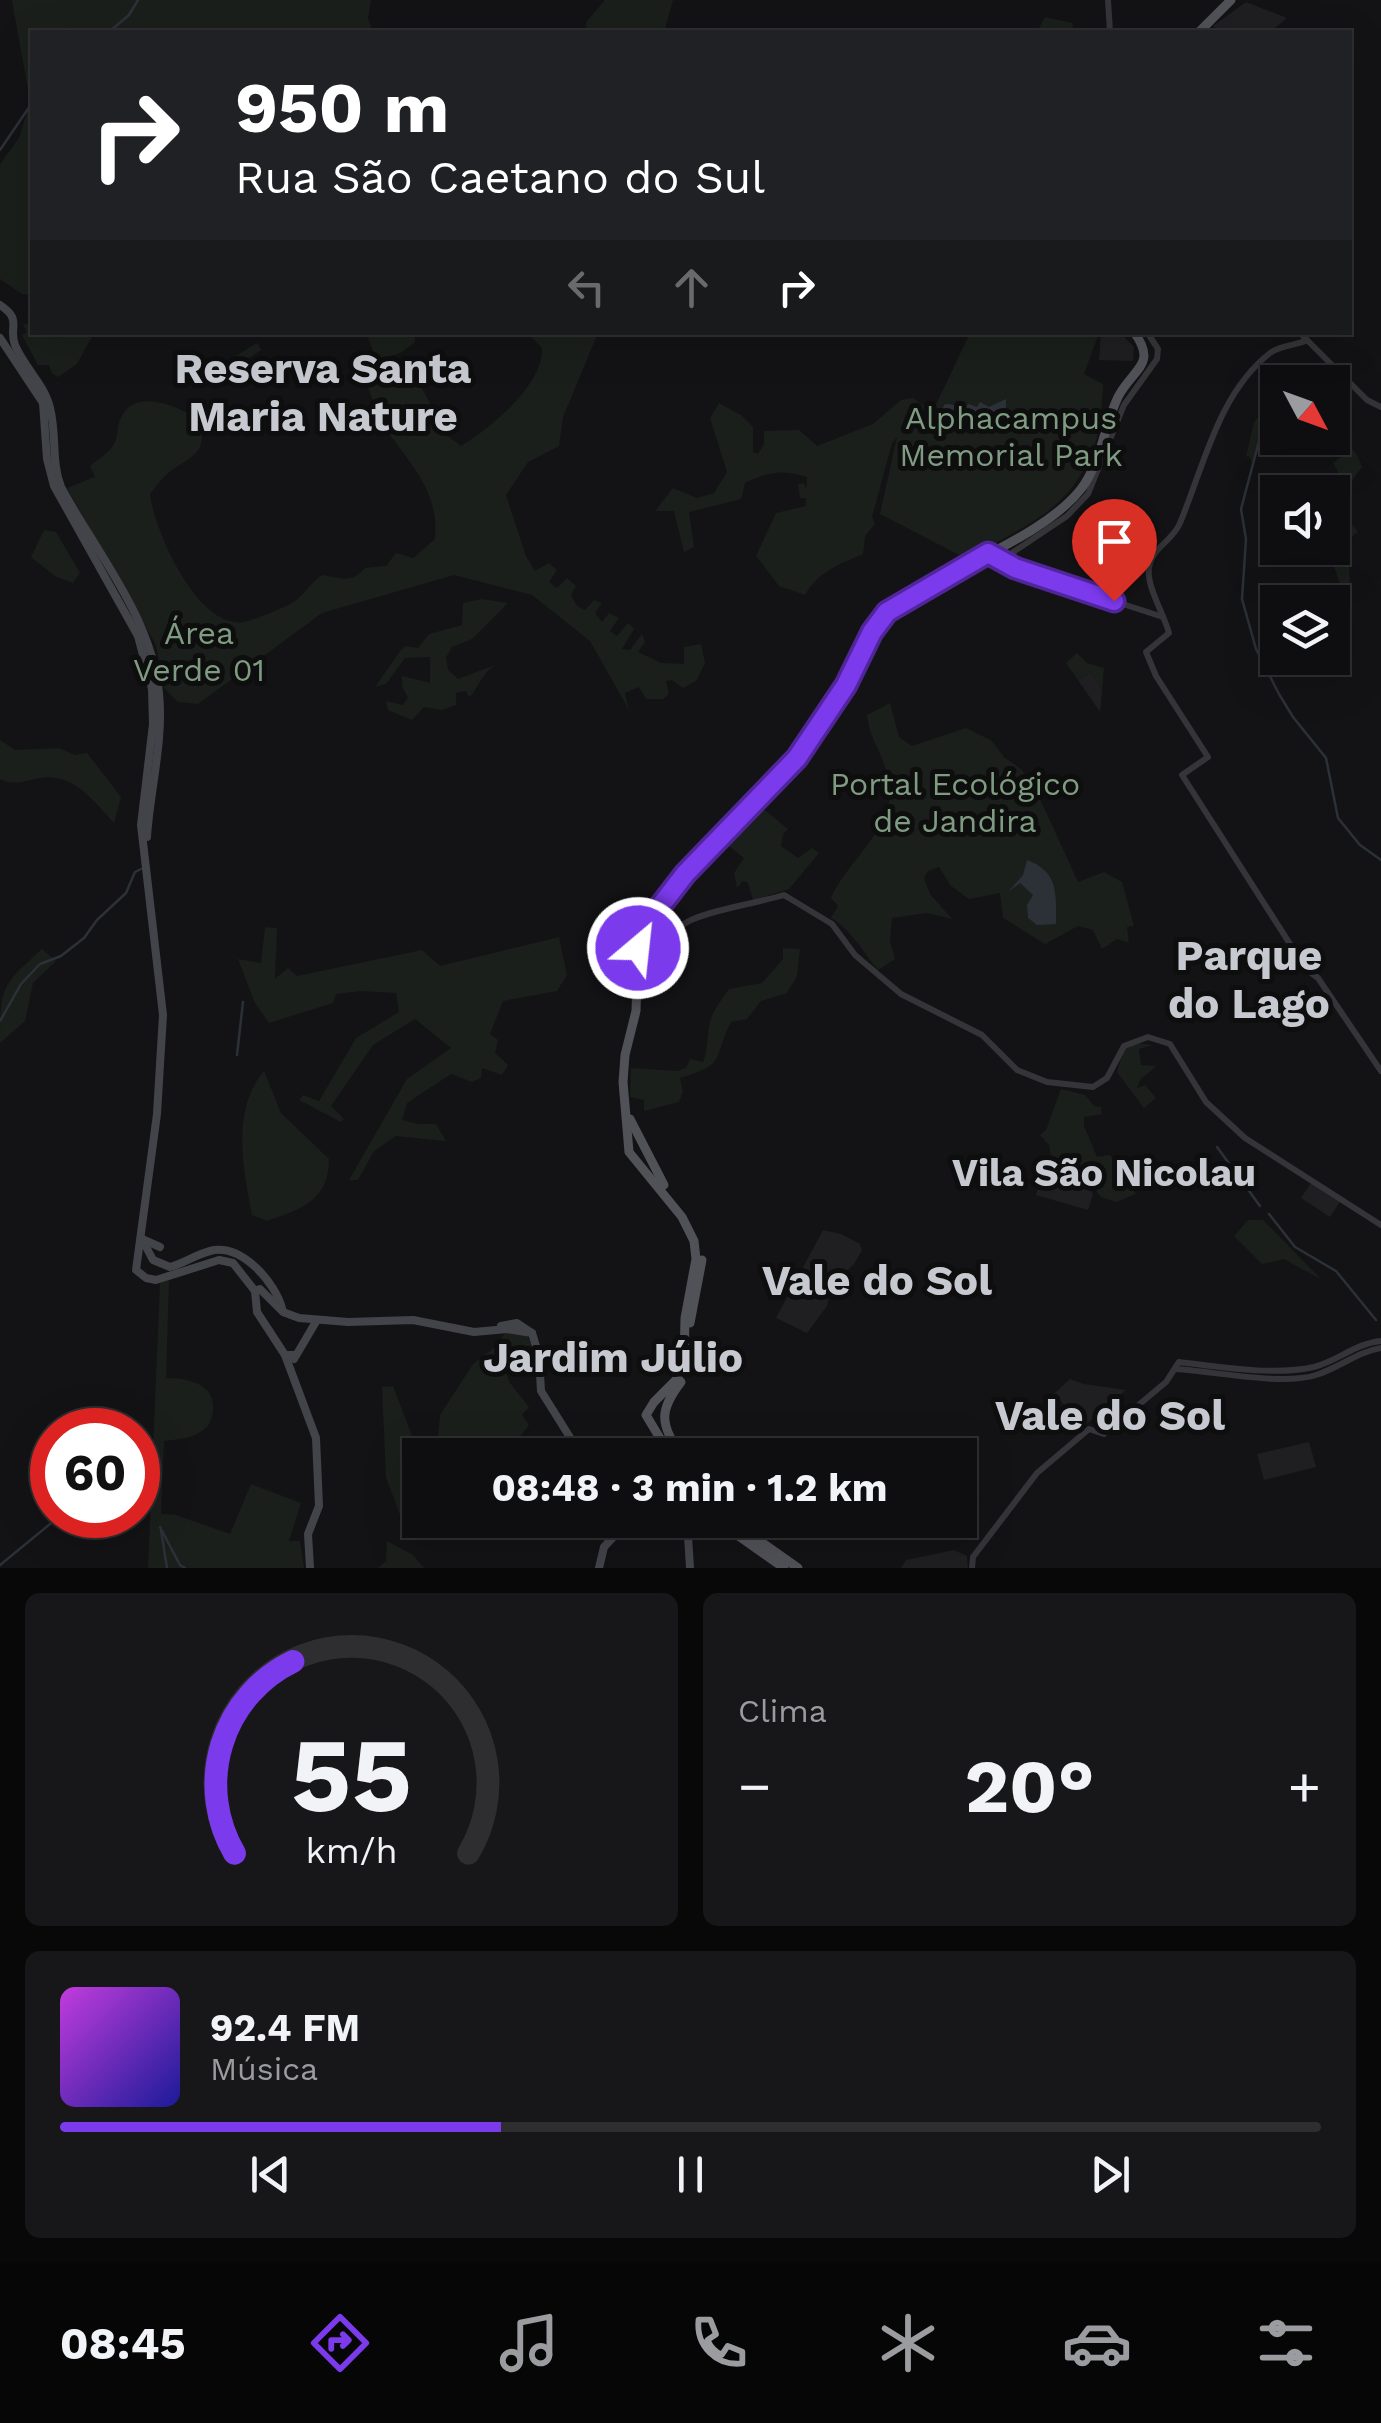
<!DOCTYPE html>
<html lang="pt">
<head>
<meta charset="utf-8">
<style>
  :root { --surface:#0e0e10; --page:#171719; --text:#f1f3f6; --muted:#9b9c9f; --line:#2e2e30; --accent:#7c3aed }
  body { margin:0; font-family:"Work Sans",sans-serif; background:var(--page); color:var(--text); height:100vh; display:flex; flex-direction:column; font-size:38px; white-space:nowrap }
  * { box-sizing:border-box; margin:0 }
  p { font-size:32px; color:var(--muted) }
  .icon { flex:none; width:55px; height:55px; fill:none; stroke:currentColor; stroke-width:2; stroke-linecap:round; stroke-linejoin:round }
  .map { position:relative; height:1568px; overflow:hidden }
  .drawer { display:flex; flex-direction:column; gap:25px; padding:25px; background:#080809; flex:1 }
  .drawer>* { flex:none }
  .hud { position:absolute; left:30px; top:30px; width:1322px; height:305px; border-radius:0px; box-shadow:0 10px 40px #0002,0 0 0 2px var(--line); background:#202124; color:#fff; overflow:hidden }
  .needle { width:65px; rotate:131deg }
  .tools { position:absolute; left:1260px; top:365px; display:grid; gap:20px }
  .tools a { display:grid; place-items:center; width:90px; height:90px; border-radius:0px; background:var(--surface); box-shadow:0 10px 40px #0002,0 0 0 2px var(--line); font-size:50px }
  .speed { position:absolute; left:30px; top:1408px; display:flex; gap:20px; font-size:50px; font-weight:700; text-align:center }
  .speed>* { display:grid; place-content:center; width:130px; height:130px; border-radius:50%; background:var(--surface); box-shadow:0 10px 40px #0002,0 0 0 2px var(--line); line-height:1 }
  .speed .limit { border:15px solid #d22; background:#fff; color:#111 }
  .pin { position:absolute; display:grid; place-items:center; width:85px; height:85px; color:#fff; margin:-102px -42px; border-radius:50% 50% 50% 0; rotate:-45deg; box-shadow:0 0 10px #0007 }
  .pin .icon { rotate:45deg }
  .me { position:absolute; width:110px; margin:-55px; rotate:28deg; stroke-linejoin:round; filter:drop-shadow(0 0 8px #0008) }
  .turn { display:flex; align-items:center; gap:35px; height:210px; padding:0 40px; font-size:45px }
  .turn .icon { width:130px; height:130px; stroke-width:2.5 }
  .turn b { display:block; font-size:70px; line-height:85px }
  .lanes { display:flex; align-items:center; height:95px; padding:0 40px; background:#0003; justify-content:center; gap:50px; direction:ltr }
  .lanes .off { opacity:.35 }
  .big { font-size:75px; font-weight:700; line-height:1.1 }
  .drawer .widget { flex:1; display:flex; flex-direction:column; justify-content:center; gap:15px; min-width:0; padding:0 35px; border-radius:15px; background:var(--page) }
  .drawer .dial { align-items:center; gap:0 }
  .dial svg { height:260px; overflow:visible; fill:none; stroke:var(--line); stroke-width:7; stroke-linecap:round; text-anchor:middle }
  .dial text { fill:var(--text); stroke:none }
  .song { display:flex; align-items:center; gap:30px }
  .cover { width:120px; height:120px; border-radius:15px; background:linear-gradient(135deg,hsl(290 70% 55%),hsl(240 70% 35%)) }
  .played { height:10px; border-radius:5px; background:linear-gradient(90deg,var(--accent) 35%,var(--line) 35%) }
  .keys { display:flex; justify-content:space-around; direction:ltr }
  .heat { display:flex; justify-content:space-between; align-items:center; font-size:55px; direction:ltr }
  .drawer .tiles { flex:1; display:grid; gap:25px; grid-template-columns:1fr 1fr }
  .widget:last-child { grid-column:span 2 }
  .trip { position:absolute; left:402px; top:1438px; width:575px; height:100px; border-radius:0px; background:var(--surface); box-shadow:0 10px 40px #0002,0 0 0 2px var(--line); font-weight:700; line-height:100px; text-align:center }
  .tabs { display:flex; height:160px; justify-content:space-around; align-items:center; background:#060606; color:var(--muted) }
  .tabs .icon { width:70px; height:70px }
  .tabs .selected { color:var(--accent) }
  .tabs b { font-size:45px; color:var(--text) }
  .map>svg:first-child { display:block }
  .built { fill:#1f1f21 }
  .green { fill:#1a1f1b }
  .water { fill:#2b3137 }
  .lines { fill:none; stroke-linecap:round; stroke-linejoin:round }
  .stream { stroke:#2b3137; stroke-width:2.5 }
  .tertiary { stroke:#353539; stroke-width:6 }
  .secondary { stroke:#434449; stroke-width:8 }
  .primary { stroke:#515258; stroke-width:9 }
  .route-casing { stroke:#51269a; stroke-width:25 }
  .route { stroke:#7c3aed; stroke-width:18 }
  .labels { text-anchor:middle; stroke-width:10; stroke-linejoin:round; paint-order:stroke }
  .park-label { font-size:32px; fill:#7f9c82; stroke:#0e0e0f }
  .quarter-label { font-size:38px; font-weight:bold; fill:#c7c9d0; stroke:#0e0e0f }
  .district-label { font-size:42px; font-weight:bold; fill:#c7c9d0; stroke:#0e0e0f }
</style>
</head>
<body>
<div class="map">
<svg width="1381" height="1568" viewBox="0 0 1381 1568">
  <rect width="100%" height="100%" fill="#131315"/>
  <!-- built -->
  <g class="built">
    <polygon points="1246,2 1287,18 1270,32 1221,32 1213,26"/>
    <polygon points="1101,333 1120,333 1134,347 1133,361 1099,360"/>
    <polygon points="1091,672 1102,690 1100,712 1078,680"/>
    <polygon points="1046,1163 1087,1183 1093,1194 1088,1210 1036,1195"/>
    <polygon points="1311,1183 1340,1202 1330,1217 1301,1198"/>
    <polygon points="823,1230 841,1234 860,1244 862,1250 854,1264 831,1286 827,1306 807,1333 776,1318"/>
    <polygon points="1070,1379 1084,1384 1126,1390 1084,1426 1054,1394"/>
    <polygon points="1309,1442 1316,1467 1264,1480 1257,1454"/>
    <polygon points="954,1550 967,1556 968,1568 901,1568 906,1560"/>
  </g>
  <!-- green -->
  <g class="green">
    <polygon points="12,0 371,0 368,18 373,32 32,32 32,295 22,294 0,279 0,164 19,138 30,102"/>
    <polygon points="605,0 673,0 664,32 585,32 587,21"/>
    <polygon points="1045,17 1072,23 1074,32 1037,32"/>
    <polygon points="32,323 32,332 94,333 77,364 58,377 52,373 49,365 38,365 22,335 27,332 23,325"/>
    <polygon points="366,333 415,333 415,342 402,352 377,361"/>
    <path d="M528,333H598L563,417L559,446L528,462L506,495L526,556L535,571L549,563L557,570L549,582L557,588L567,578L576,586L571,595L577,606L585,610L594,600L602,603L595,613L602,622L609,613L619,618L610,631L617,636L628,623L634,629L622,649L630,650L642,634L645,642L638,652L661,663L684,664V647L701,644L705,663L696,681L683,688L672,680L666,681L669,694L663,699H646L639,687L625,693L629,710L590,641L532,595L454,575L322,613L198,704L178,702L164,688L156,645L67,488L95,477L90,466C97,460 109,453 114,444C118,437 117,428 120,420C133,386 177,406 198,419C209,451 195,455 172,470C163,476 157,486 150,494C154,530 198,630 244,622C254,620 286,607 294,602C305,594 311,582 322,575C341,578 351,584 365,568L386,566L396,553L413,558L435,539C440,490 408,462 383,425C375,412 371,394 366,380L367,374L407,362L449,437L461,446C490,429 544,384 542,348Z"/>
    <path d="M970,333H1099L1084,374L1103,384V388C1101,403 1102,420 1098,434C1076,510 1030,522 967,559L880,514L897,437L892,443L872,517L875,524L865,536L863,554C838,565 819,571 805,595L779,586L756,556L776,513L806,506V498H800L798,484L804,483L806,490L807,477C782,469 768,472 745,483L741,499L689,512L694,547L684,552L674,511H655L673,488L697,498L714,493L727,472L710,418L719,403L741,415L753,427V452L758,454L764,444V431L799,430L817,446L873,424L901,400L913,398L927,408L901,433L932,413Z"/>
    <polygon points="257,343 262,350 212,379 216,368"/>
    <polygon points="1259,406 1275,415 1277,428 1261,442 1253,465 1249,456 1246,457 1254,422 1260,416"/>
    <path d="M1341,444C1354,448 1358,455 1362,467L1350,483H1344L1333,463L1340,458L1336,454Z"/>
    <polygon points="1351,523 1358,532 1347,540 1350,585 1340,585 1334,566 1323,561 1332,556 1330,548"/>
    <polygon points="44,530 56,532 80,573 73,583 55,576 31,557"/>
    <path d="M482,599L508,603L472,639L452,647L446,657L448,670L458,679L495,665C479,676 477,692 469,697L466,691L456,693V705L442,710L424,707L412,720L388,710L386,701L403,705L408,698L402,686V676L430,683V657L405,658L386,684L375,687L401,650L406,646L418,648L429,634L462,625L463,603Z"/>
    <polygon points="1077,653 1087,663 1104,668 1102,690 1091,672 1078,680 1066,663"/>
    <path d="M890,703L899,737L912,746L966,728L992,741L1004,757L1022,770L1041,801L1078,882L1104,872L1122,882L1134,926L1127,927L1129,943L1117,939L1102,949L1093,930L1078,926L1045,944L1003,918L1000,893L969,899L951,886L939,867L928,871L924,878L930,894L952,919L926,913L892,918L890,941L895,959L878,970C862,951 852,930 831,918L838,906L831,898C845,863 897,826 889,785L876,783V779L887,774C882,752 869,738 867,715Z"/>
    <path d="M0,740L15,750L59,748L75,755L87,753L121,797L114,823C98,806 81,782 56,778C37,774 18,789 0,779Z"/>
    <polygon points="760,806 788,829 783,834 781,846 798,858 812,848 819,853 789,889 753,900 748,883 743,881 737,888 734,873 744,858 725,843"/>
    <polygon points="265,927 277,928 275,979 288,968 297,976 422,950 440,966 559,937 567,975 557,991 503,1001 490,1034 498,1040 495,1053 508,1065 502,1075 482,1068 481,1078 472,1082 451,1074 407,1103 402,1120 418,1124 436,1124 446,1141 396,1136 374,1151 358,1180 349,1180 407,1079 451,1048 415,1019 373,1045 331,1106 344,1119 341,1122 299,1100 303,1095 319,1101 356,1038 399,1012 396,993 361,991 336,994 333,1003 269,1023 255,1003 238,959 261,963"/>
    <path d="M783,948L800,949L797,976L787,993L761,1001L747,1019L731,1022C712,1059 728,1064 680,1078L683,1092L679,1102L644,1111V1100L630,1097L631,1068L677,1071L686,1068L690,1059L703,1062C709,1048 706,1034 711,1019C714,1009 723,998 729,989L762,983L783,959Z"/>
    <path d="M42,949L56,961L33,983L25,1021L0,1043C0,987 1,986 42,949Z"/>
    <polygon points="1135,1043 1153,1045 1139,1049 1141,1065 1156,1066 1140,1080 1137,1088 1145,1085 1156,1098 1144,1108 1117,1072 1124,1049"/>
    <path d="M264,1071L281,1113L329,1159C329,1201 301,1209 267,1221L252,1215C243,1169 231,1110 264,1071Z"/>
    <polygon points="1061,1089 1085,1095 1094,1106 1101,1107 1102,1114 1084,1117 1084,1126 1097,1157 1110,1155 1136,1194 1116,1202 1101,1197 1089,1181 1052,1163 1049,1145 1040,1135 1046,1130"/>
    <polygon points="1248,1220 1263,1220 1322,1280 1284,1259 1262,1264 1234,1236"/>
    <path d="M169,1280L166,1378C186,1378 215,1383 213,1409C213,1418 210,1425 203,1430C192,1439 178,1439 164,1441L161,1514L176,1515L230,1534L251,1484L301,1503L289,1541H300L304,1568H148L160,1283Z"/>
    <polygon points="512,1332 527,1336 533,1344 502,1357 501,1361 510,1383 529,1407 522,1415 529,1425 506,1455 424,1455 437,1447 440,1415 473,1364 498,1345 504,1334"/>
    <polygon points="393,1386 420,1457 420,1504 400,1515 386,1477 382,1387"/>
    <polygon points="387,1541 413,1555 424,1568 378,1568 386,1561"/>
  </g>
  <!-- water -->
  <g class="water">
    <polygon points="1006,399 1006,407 996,418 984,412 960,420 938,416 945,404 956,405 959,409 969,404 977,407 980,402 989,407"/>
    <path d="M1027,860C1059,872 1056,894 1056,924L1037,925L1028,918L1027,905L1033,895L1020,883L1008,892L1023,875Z"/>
  </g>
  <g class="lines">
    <!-- stream -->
    <g class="stream">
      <polyline points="109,32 129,15 138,0"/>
      <polyline points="0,150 32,103"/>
      <polyline points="1265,419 1241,509 1246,539 1242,599 1256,649 1279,694 1293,717 1326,758 1338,818 1360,845 1381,860"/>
      <polyline points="0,1021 21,984 40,964 61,956 84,938 97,920 126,893 135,872 141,869"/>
      <polyline points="237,1055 243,1002"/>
      <polyline points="1217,1147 1260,1206"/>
      <polyline points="1269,1214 1295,1247 1336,1271 1376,1320"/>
      <polyline points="160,1527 180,1565 185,1568"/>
      <polyline points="161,1530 167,1568"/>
      <polyline points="0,1565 61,1515"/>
    </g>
    <!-- tertiary -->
    <g class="tertiary">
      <polyline points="1108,0 1110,32"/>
      <polyline points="1299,332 1367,400 1381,407"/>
      <path d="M1307,340C1295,346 1281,345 1270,353C1218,394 1204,466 1180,523C1173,541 1152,547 1149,567C1146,586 1164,614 1169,633L1146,652L1156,676L1208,757L1182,775L1306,969L1318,978L1381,1071"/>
      <polyline points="988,553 1030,574 1163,617"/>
      <polyline points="1000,561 1067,516 1088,494 1124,405 1157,359 1158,349 1147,332"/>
      <path d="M638,962C658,952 669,931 689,921C710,910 758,903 784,895L832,924L855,955L901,994L982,1035L1017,1070L1047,1082L1093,1087L1107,1078L1124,1046L1148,1037L1170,1044L1206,1102L1245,1138L1381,1225"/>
      <path d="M1175,1369C1212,1371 1283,1386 1316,1375C1339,1368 1357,1352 1381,1348"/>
      <path d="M972,1568L973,1557L1037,1473L1089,1429L1104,1434L1166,1382L1179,1362C1221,1367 1273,1376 1314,1367C1338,1361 1356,1343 1381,1341"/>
    </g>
    <!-- secondary -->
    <g class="secondary">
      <path d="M0,305C23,320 8,327 15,345C24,367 45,385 50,408C57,435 51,461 61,487C96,552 152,618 159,693C164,740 150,790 147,837"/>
      <polyline points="0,338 43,403 47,459 54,486 138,636 152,689 153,724 141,825 163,1015 157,1114 136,1270 146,1278 156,1280 219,1260 233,1263 255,1291 257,1312 285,1355 295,1355"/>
      <path d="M142,1239L153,1260L170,1267C185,1263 198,1253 214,1250C244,1246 275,1283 282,1308"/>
      <polyline points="142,1239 160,1247"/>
      <polyline points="255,1291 260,1289 283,1312 299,1318 348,1322 413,1320 474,1332 507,1329 532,1333"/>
      <polyline points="501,1326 517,1323 532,1333 539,1356 541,1391 581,1455"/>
      <polyline points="285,1355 316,1438 319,1506 308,1534 310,1568"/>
      <polyline points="294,1359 317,1320"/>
      <polyline points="687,1520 690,1568"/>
      <polyline points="599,1568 604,1547 629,1520"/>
    </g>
    <!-- primary -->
    <g class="primary">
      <polyline points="1199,32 1231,0"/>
      <polyline points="630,1119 664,1185"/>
      <polyline points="690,1323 702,1260"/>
      <path d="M670,1455L646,1415L654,1402L677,1379L684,1365L685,1318L696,1259L694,1241L682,1217L629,1152L623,1082L625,1055L636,1011L638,948L642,934L685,875L797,758L839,696L872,632L887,612C940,571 1041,540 1081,489C1101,463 1104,426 1118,397C1133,368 1158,365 1134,332"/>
      <path d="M680,1455C661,1423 658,1412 681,1382"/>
      <polyline points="716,1520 784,1568"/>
      <polyline points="730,1520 798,1568"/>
    </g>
  </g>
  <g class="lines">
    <defs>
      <polyline id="route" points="638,948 648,922 685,874 797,758 846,685 872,632 887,612 988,553 1015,568 1114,601"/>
    </defs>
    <!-- route casing -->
    <use href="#route" class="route-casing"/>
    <!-- route -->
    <use href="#route" class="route"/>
  </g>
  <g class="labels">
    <!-- park labels -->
    <g class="park-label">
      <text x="1011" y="429">Alphacampus<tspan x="1011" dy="37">Memorial Park</tspan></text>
      <text x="199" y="644">Área<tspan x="199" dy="37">Verde 01</tspan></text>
      <text x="955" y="795">Portal Ecológico<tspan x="955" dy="37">de Jandira</tspan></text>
    </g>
    <!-- quarter labels -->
    <g class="quarter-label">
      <text x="1104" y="1186">Vila São Nicolau</text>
    </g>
    <!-- district labels -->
    <g class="district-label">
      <text x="323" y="383">Reserva Santa<tspan x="323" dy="48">Maria Nature</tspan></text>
      <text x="1249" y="970">Parque<tspan x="1249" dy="48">do Lago</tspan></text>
      <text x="877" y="1295">Vale do Sol</text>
      <text x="613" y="1372">Jardim Júlio</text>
      <text x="1110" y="1430">Vale do Sol</text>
    </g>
  </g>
</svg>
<div class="tools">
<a><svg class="needle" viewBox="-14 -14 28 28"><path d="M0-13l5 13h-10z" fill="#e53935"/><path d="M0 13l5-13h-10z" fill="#9b9c9f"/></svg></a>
<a><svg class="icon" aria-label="sound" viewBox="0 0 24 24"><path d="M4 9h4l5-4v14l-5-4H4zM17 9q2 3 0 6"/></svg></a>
<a><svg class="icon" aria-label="layers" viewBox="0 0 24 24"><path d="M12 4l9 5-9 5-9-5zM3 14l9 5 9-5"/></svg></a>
</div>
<div class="speed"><div class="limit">60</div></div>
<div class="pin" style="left:1114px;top:601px;background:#d93025"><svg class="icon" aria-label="arrive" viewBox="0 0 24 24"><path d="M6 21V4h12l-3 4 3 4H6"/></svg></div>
<svg class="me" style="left:638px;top:948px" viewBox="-20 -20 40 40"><circle r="17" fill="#7c3aed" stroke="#fff" stroke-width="3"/><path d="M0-11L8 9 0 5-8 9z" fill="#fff"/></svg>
<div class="trip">08:48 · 3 min · 1.2 km</div>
<div class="hud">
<div class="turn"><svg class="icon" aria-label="right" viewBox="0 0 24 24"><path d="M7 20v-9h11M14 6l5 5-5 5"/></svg><div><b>950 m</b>Rua São Caetano do Sul</div></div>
<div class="lanes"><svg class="icon off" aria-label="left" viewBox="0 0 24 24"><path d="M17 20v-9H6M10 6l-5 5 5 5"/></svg><svg class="icon off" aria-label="ahead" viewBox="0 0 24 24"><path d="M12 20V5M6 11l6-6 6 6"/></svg><svg class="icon" aria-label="right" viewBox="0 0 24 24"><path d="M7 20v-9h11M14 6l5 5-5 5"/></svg></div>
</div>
</div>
<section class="drawer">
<div class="tiles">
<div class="widget dial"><svg viewBox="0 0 100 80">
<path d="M14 69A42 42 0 1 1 86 69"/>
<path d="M14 69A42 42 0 0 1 32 10" stroke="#7c3aed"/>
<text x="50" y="56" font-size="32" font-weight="700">55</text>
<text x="50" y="72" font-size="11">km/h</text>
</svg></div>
<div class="widget"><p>Clima</p>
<div class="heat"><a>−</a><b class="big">20°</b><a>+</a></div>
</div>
<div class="widget">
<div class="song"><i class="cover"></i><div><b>92.4 FM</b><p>Música</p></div></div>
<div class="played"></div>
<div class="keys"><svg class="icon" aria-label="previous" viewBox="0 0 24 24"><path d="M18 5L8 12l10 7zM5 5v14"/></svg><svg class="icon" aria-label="pause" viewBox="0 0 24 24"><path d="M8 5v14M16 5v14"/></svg><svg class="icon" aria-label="next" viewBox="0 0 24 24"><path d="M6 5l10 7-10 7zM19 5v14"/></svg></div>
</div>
</div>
</section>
<nav class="tabs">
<b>08:45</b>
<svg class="icon selected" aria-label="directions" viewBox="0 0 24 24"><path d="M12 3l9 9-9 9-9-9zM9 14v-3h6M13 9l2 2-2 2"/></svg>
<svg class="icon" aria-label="music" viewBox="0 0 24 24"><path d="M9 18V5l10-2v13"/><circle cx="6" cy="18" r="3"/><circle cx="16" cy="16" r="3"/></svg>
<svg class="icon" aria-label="phone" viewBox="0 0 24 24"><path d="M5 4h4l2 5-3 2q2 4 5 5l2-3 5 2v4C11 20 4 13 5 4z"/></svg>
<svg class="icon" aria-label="climate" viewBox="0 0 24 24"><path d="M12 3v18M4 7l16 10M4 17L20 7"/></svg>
<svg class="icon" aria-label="car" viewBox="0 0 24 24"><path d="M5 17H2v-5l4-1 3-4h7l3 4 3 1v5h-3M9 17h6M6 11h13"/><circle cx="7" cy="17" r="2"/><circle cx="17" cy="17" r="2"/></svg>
<svg class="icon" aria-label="filters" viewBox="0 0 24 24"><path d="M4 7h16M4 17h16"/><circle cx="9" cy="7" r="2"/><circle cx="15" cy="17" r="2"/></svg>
</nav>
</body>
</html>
